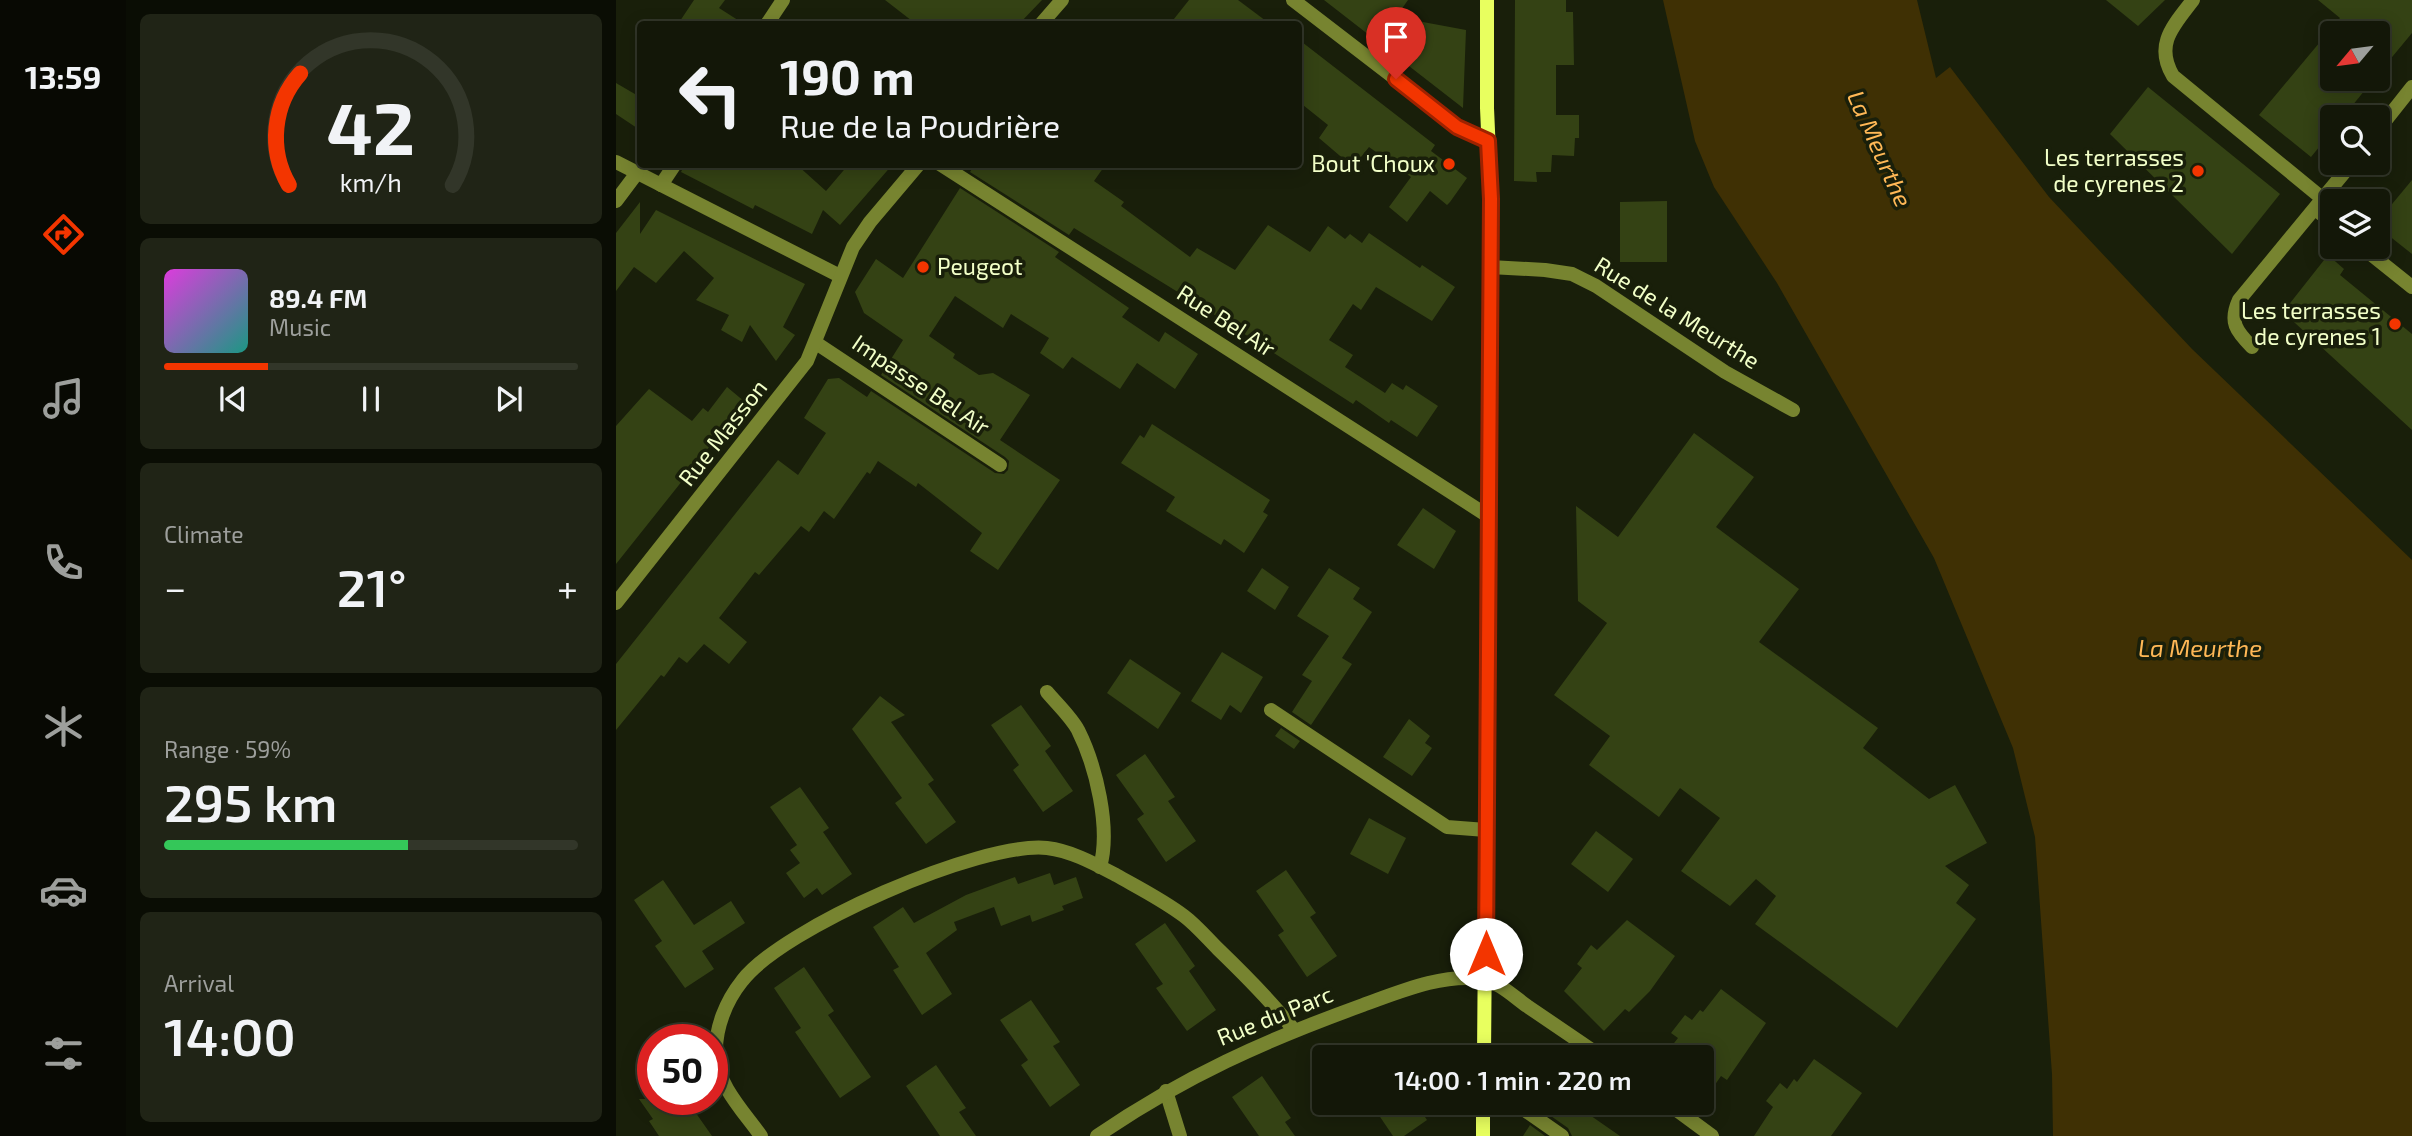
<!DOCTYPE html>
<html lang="en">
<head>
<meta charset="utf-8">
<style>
  :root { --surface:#131708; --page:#202416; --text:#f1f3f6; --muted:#9d9f9c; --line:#323629; --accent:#f33500 }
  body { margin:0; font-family:"Exo 2",sans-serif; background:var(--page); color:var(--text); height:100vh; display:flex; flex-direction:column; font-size:26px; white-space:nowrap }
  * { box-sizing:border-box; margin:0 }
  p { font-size:23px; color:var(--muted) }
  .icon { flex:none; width:38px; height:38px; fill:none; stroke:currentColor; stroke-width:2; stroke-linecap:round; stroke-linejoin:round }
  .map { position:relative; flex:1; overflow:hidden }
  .panel { display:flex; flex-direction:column; gap:14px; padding:14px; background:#0a0d04; width:490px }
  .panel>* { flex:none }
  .banner { position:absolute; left:21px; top:21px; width:665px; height:147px; border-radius:7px; box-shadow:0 4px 18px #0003,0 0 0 2px var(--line); background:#131708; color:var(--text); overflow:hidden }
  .needle { width:46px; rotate:241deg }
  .tools { position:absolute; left:1704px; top:21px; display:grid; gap:14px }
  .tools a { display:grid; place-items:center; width:70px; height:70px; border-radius:7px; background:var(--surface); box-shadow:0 4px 18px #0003,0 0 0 2px var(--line); font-size:35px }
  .speed { position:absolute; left:21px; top:1024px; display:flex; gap:14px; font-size:35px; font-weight:700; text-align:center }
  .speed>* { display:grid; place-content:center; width:91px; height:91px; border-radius:50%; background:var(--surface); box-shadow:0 4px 18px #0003,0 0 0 2px var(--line); line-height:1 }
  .speed .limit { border:10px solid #d22; background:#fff; color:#111 }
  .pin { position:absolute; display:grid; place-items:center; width:60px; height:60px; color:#fff; margin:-72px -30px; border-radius:50% 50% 50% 0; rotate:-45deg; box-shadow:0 0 7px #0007 }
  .pin .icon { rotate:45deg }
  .me { position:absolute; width:77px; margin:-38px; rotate:0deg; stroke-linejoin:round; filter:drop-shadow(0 0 5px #0008) }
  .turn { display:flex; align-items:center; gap:24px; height:147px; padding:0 28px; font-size:32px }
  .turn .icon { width:91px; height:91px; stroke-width:2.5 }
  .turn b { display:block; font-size:49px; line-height:60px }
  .big { font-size:52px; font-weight:600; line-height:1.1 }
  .panel .tile { flex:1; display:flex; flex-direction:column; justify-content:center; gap:10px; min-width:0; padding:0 24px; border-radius:10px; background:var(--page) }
  .panel .dial { align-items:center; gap:0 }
  .dial svg { height:182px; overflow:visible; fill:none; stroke:var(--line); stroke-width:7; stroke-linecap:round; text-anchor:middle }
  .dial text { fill:var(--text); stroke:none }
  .song { display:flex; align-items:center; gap:21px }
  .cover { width:84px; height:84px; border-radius:10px; background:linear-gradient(135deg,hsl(300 70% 55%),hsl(170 70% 35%)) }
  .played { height:7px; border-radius:4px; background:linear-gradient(90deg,var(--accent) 25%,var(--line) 25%) }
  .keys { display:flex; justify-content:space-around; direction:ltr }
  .heat { display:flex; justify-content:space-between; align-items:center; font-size:38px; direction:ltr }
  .charge { height:10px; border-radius:5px; background:linear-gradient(90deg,#34c759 59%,var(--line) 0) }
  .trip { position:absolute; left:696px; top:1045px; width:402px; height:70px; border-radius:7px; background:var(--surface); box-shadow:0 4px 18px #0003,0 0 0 2px var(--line); font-weight:600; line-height:70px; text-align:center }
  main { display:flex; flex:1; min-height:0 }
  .tab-bar { display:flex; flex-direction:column; width:126px; justify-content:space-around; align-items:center; background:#080903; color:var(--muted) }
  .tab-bar .icon { width:49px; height:49px }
  .tab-bar .active { color:var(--accent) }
  .tab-bar b { font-size:32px; color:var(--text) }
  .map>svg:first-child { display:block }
  .water { fill:#3f3004 }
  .building { fill:#344214 }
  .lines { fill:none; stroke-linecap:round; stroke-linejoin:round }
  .lane { stroke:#778430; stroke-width:14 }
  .street { stroke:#778430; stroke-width:14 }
  .secondary { stroke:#e8ff5f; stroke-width:14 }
  .route-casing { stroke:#9e2200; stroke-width:18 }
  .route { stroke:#f33500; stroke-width:12 }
  .poi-dot { fill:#f33500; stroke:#191f0a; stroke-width:2.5 }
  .labels { text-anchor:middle; stroke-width:7; stroke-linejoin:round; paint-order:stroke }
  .poi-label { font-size:23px; fill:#f2ffc8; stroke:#191f0a; text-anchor:end }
  .street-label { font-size:23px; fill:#f2ffc8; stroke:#191f0a }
  .water-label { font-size:24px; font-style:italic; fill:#ffb856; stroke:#191f0a }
</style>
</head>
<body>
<main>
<nav class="tab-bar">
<b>13:59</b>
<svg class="icon active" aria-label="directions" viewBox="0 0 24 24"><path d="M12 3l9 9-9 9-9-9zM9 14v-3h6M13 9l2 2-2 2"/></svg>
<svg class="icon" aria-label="music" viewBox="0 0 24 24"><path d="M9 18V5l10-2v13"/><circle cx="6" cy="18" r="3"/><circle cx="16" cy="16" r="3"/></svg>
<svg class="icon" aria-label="phone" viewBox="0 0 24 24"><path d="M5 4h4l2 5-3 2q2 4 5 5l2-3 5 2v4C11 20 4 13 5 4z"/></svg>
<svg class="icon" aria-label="climate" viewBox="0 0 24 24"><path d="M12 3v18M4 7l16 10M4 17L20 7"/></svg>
<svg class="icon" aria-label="car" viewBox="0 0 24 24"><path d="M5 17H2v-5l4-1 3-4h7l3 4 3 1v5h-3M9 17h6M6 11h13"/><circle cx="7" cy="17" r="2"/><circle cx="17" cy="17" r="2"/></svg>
<svg class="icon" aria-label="filters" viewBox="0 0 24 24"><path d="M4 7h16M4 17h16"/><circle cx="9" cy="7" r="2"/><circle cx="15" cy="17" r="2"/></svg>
</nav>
<section class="panel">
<div class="tile dial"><svg viewBox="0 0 100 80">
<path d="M14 69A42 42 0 1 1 86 69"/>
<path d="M14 69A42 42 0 0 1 19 20" stroke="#f33500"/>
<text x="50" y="56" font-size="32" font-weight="700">42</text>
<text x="50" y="72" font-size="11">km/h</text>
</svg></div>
<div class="tile">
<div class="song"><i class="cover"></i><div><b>89.4 FM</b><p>Music</p></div></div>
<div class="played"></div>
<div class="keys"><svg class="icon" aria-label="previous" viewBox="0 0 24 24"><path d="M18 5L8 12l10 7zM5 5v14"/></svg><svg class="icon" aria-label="pause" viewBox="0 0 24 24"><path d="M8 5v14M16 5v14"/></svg><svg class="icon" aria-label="next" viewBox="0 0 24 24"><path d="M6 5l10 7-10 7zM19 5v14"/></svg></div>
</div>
<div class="tile"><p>Climate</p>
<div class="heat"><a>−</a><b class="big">21°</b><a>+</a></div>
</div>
<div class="tile"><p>Range · 59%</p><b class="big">295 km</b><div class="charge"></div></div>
<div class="tile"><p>Arrival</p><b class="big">14:00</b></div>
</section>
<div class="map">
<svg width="1796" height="1136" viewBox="0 0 1796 1136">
  <rect width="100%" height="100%" fill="#191f0a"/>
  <!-- water -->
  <polygon class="water" points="1047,0 1301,0 1320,78 1334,67 1433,197 1576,349 1796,560 1796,1136 1437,1136 1436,1074 1419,837 1397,748 1318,558 1161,283 1098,187 1079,141"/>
  <!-- building -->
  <g class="building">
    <polygon points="78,0 109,0 103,8 128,24 62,24"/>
    <polygon points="269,0 426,0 403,24 300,24"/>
    <polygon points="573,0 622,0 654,24 554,24"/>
    <polygon points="708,0 792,0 780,17 850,30 847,108"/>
    <polygon points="899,0 950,0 950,12 957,12 958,65 940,65 940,115 963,115 963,138 959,138 958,156 936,155 935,172 920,172 921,182 898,181"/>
    <polygon points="1490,0 1549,0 1522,26"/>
    <polygon points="1702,0 1796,0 1796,33 1762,74 1762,33 1717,33 1717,79 1758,79 1727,117 1717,117 1717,130 1695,157 1643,115 1724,18"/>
    <polygon points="682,39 819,145 815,151 851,178 834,202 831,205 814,191 791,222 773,207 795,177 753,147 737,167 703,138 712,125 682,101"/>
    <polygon points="0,83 24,97 24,130 0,114"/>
    <polygon points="1532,87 1664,194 1616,254 1494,134"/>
    <polygon points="69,164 180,164 210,191 233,164 277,164 224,225 207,210 196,234 139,205 137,209 65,172"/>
    <polygon points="359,164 490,164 478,181 508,202 505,206 574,257 581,248 619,270 652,225 694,252 712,226 729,239 734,234 746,243 753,233 804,268 806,265 839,287 816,321 760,287 745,310 737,304 713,340 737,355 729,367 769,393 776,383 787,390 790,385 822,406 801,437 775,420 773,423 740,400 737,404 591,310 458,228 453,235 354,172"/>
    <polygon points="1796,180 1796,254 1762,227 1762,221"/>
    <polygon points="344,188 443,252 439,257 513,308 506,317 543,342 549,332 582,354 559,389 521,363 504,389 456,357 447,369 424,353 433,338 395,314 387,328 339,296 313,336 339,354 337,358 363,375 377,373 414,395 384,440 444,480 382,570 354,551 366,533 302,483 300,487 262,461 254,474 251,472 218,519 208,511 193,532 185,526 143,575 139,572 103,618 131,642 113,664 88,644 71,663 63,657 48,677 45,675 0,730 0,664 162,460 182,475 210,433 188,418 212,379 223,378 251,397 255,391 379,473 388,474 392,470 393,461 389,457 265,375 287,340 248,313 239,292 260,259 287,278"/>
    <polygon points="1051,201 1051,262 1004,262 1004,202"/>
    <polygon points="24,202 24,234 40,210 189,284 167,327 179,335 160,361 134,325 126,342 105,330 113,315 80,300 98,278 68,251 40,283 18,267 0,291 0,233"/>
    <polygon points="1712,255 1728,269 1724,275 1796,334 1796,430 1667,312"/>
    <polygon points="111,387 129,402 0,564 0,426 33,389 76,421 87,408 92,412"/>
    <polygon points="536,424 654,500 647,512 652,515 628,553 608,539 605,545 550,511 559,497 505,463 524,435 528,438"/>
    <polygon points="1078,433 1138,477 1100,527 1183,589 1143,642 1262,728 1247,748 1313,799 1339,785 1371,843 1329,866 1353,885 1340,903 1360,919 1281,1028 1139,924 1160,896 1140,879 1114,906 1065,871 1104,818 1064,788 1043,817 973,765 994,736 938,695 991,623 962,601 960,506 1002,537"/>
    <polygon points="807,508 840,531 818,569 781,545"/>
    <polygon points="646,568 673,587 659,610 631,591"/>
    <polygon points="713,568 744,588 737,599 756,612 726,658 736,664 695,725 676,712 696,681 686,675 713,636 681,616"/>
    <polygon points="606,652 647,677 625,713 614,705 605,720 575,701"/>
    <polygon points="514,659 565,693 542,729 491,693"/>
    <polygon points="264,696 289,715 275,722 318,780 312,784 340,822 310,844 279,803 286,798 236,729"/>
    <polygon points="405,705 435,746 429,751 457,791 427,812 397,770 403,765 375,725"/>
    <polygon points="793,719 814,736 809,743 816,748 796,776 767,757"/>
    <polygon points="665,728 684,741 678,749 659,736"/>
    <polygon points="529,754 559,797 552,801 580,841 550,862 521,819 528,814 500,775"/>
    <polygon points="184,787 213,828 207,832 236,874 206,895 201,888 188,898 170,873 184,863 174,850 181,845 154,807"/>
    <polygon points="753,818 790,838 772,874 734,854"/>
    <polygon points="980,831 1017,859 992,892 955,864"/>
    <polygon points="670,870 700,913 694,917 721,956 691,977 662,935 668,931 640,891"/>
    <polygon points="434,873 438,885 460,877 467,898 446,906 448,910 416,922 414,915 385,926 378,907 338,922 341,930 310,953 336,994 306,1015 277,970 283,967 257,927 287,907 298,923 350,895 399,877 402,884"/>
    <polygon points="47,880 78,925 115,901 129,923 86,951 98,969 69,988 39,946 46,941 18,900"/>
    <polygon points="1011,920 1059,956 1034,991 1013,1012 1009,1009 988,1031 948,991 966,968 961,964 975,945 981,950"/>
    <polygon points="549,923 579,966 573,971 600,1010 571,1031 540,988 547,984 519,944"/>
    <polygon points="188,967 218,1011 212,1015 255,1077 224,1098 179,1032 185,1028 158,988"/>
    <polygon points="1105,989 1150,1023 1111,1080 1105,1076 1087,1102 1087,1057 1047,1057 1062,1038 1055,1033 1069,1015 1076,1020 1084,1010 1087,1012"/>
    <polygon points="415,1000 444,1042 437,1046 464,1085 434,1107 405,1065 412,1060 384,1020"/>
    <polygon points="1198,1059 1246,1093 1215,1136 1138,1136 1157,1107 1150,1101 1164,1083 1171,1089 1178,1079 1181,1082"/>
    <polygon points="320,1065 350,1108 343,1112 360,1136 324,1136 290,1086"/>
    <polygon points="646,1076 675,1118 669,1122 679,1136 643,1136 616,1097"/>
    <polygon points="23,1099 70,1099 96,1136 43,1136 33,1121 37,1119"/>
    <polygon points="754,1102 799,1102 811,1120 788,1136 777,1136"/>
    <polygon points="929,1102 955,1102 1004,1136 956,1136 952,1128 925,1109"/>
    <polygon points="914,1125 929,1136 907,1136"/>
  </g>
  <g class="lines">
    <!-- lane -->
    <g class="lane">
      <polyline points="151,24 167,0"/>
      <polyline points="45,185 59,164"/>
      <path d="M431,692C441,704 455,717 462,730C480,766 495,828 484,867"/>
      <polyline points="655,710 831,827 870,830"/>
      <polyline points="894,1102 903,1106 946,1136"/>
    </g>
    <!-- street -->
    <g class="street">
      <polyline points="677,0 841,126 872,141"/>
      <path d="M1577,0C1558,25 1538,44 1557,76L1707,199"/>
      <polyline points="425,24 446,0"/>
      <polyline points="1762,130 1796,87"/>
      <polyline points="0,162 224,276"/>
      <polyline points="324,164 872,516"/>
      <polyline points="0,201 21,173"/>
      <polyline points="1699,209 1717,223"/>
      <polyline points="1746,247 1796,287"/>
      <polyline points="874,267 929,270 956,274 980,286 1109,372 1177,410"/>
      <polyline points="200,343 384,465"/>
      <path d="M1636,347C1620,331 1613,322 1623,300L1736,163"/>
      <polyline points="0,603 191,361 237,247 254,222 303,164"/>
      <polyline points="550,1091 564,1136"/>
      <polyline points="1050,1102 1096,1136"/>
      <path d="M145,1136C128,1112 101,1085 100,1054C99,1028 110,1001 126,981C166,928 365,841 431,848C456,851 479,864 500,875C523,888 547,900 568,916C580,925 591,938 602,949C629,975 655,1001 678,1030"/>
      <path d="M481,1136C567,1077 650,1040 747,1005C783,992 827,973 866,979C883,982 897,996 911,1006C936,1023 961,1040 986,1057"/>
    </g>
    <!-- secondary -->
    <g class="secondary">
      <polyline points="868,1057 875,199 871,108 871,0"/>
      <polyline points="867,1136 867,1102"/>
    </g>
  </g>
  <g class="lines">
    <defs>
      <polyline id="route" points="780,79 841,127 872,141 875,199 870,954"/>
    </defs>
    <!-- route casing -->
    <use href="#route" class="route-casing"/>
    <!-- route -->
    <use href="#route" class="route"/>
  </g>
  <!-- markers -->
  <g class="poi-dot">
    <circle cx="833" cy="164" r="7"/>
    <circle cx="1582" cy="171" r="7"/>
    <circle cx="307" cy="267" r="7"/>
    <circle cx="1779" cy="324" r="7"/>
  </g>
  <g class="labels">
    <!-- poi labels -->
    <g class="poi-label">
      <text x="1568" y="166">Les terrasses<tspan x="1568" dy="26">de cyrenes 2</tspan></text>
      <text x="819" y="172">Bout 'Choux</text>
      <text x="321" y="275" text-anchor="start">Peugeot</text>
      <text x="1765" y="319">Les terrasses<tspan x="1765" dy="26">de cyrenes 1</tspan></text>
    </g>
    <!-- street labels -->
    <g class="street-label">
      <text transform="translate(1061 313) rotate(32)" y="8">Rue de la Meurthe</text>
      <text transform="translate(610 321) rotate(33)" y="8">Rue Bel Air</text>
      <text transform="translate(305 385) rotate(34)" y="8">Impasse Bel Air</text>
      <text transform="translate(107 433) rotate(-52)" y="8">Rue Masson</text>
      <text transform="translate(659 1016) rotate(-22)" y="8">Rue du Parc</text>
    </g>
    <!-- water labels -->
    <g class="water-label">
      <text transform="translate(1263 149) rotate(66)" y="8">La Meurthe</text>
      <text x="1584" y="657">La Meurthe</text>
    </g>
  </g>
</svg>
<div class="tools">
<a><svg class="needle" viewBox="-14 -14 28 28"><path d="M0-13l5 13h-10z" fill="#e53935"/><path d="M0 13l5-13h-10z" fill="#9d9f9c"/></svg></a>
<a><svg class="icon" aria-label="search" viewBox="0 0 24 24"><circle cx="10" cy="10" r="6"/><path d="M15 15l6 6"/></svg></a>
<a><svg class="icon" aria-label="layers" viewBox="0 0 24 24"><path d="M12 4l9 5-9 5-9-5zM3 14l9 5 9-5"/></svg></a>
</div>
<div class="speed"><div class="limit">50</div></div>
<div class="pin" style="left:780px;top:79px;background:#d93025"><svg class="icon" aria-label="arrive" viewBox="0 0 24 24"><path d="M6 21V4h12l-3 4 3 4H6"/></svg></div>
<svg class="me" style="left:870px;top:954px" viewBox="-20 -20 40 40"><circle r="19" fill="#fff"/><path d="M0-13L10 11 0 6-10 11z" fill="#f33500"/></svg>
<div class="trip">14:00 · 1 min · 220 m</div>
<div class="banner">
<div class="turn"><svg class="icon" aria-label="left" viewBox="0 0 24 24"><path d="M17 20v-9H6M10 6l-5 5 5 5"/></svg><div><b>190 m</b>Rue de la Poudrière</div></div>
</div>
</div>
</main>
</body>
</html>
